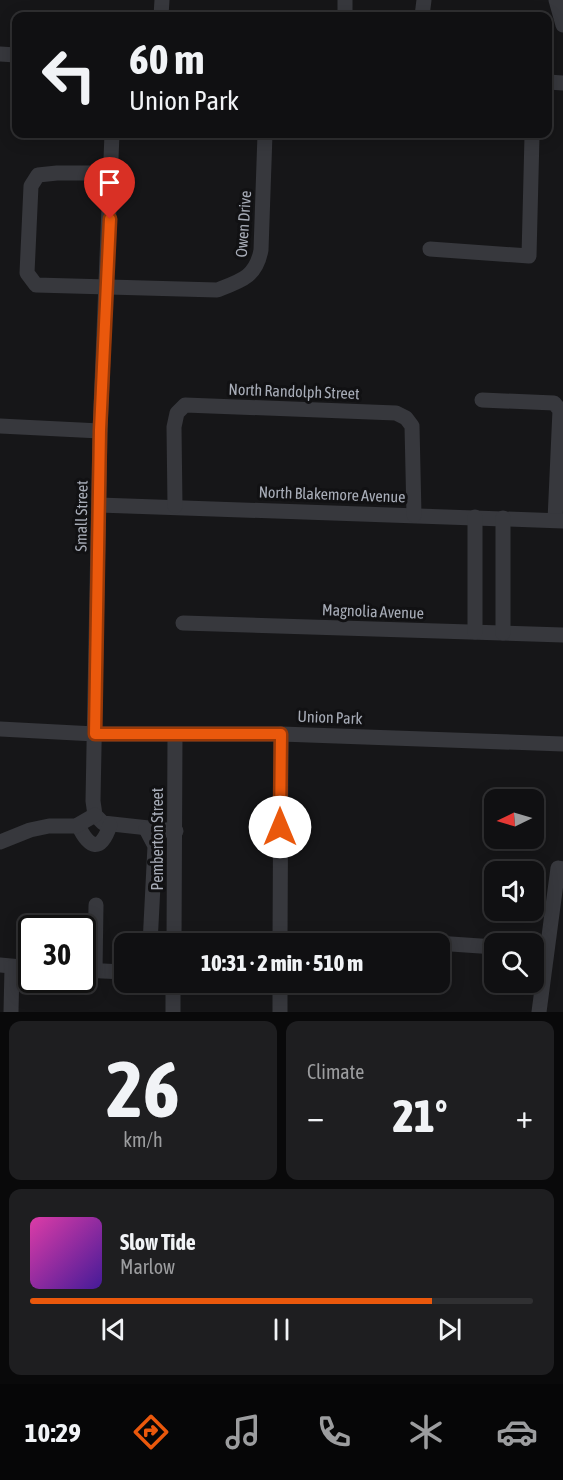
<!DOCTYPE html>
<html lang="en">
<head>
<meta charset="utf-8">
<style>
  :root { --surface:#101012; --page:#1e1e20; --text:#f1f3f6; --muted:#9c9d9f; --line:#303032; --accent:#ea580c }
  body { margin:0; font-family:"Asap Condensed",sans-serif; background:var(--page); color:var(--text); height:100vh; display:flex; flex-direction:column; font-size:22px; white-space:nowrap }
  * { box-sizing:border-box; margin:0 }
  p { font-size:20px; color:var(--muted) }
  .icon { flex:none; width:33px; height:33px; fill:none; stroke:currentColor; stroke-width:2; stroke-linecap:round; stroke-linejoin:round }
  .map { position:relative; height:1012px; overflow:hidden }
  .side { display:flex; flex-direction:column; gap:9px; padding:9px; background:#09090a; flex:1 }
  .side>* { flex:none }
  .top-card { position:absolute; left:12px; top:12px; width:540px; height:126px; border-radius:12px; box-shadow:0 3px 15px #0003,0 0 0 2px var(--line); background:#101012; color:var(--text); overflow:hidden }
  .needle { width:39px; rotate:265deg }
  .buttons { position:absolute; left:484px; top:789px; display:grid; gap:12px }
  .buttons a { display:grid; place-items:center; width:60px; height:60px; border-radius:12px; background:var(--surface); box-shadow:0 3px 15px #0003,0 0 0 2px var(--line); font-size:30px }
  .speed { position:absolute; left:18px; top:915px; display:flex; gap:12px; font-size:30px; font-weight:700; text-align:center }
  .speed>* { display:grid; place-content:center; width:78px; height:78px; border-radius:50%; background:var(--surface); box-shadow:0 3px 15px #0003,0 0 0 2px var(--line); line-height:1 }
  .speed .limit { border:3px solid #111; border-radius:9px; background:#fff; color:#111 }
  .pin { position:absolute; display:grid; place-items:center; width:51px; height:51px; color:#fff; margin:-62px -26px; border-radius:50% 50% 50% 0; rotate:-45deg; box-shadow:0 0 6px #0007 }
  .pin .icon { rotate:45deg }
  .me { position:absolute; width:66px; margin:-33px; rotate:0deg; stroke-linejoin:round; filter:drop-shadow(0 0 4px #0008) }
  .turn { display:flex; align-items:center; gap:21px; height:126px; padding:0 18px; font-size:27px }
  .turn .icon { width:78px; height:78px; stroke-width:2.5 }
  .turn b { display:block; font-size:42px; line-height:51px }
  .big { font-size:45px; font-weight:800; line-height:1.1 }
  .side .card { flex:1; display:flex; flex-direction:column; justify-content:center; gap:9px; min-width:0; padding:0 21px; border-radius:12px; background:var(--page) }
  .side .dial { align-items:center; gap:0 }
  .dial b { font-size:78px; line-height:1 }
  .song { display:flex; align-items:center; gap:18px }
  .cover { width:72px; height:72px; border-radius:9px; background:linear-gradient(135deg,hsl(320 70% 55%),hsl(260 70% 35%)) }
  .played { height:6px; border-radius:3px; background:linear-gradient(90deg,var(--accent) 80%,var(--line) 80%) }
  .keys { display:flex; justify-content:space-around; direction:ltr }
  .heat { display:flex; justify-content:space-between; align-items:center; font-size:33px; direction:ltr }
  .side .tiles { flex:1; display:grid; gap:9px; grid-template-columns:1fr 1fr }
  .card:last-child { grid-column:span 2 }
  .trip { position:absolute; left:114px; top:933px; width:336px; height:60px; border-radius:12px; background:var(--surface); box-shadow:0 3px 15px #0003,0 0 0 2px var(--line); font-weight:800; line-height:60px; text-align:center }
  .tabs { display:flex; height:96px; justify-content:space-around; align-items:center; background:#060607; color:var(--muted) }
  .tabs .icon { width:42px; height:42px }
  .tabs .selected { color:var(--accent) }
  .tabs b { font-size:27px; color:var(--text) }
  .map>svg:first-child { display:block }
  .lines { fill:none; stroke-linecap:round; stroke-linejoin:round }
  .minor { stroke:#37383d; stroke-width:15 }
  .route-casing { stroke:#983908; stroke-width:15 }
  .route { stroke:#ea580c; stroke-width:10 }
  .labels { text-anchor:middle; stroke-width:6; stroke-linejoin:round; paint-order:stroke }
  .street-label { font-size:16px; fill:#a8adb8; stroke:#111113 }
</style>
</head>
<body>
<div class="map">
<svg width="563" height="1012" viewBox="0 0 563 1012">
  <rect width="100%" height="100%" fill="#161618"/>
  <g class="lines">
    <!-- minor -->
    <g class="minor">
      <polyline points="556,0 563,25"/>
      <polyline points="161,16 162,0"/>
      <polyline points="345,16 345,0"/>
      <polyline points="422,16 424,0"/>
      <polyline points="0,54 16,55"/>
      <polyline points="548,82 563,83"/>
      <polyline points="112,134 100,431 93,801 95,815 103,823 176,831"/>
      <path d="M111,173H57L38,175L31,186L27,273L36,285L217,290C241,281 256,277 261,250L265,134"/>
      <polyline points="430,249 529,256 532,136"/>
      <polyline points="482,400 554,403 560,410 555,520"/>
      <polyline points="0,426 100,431"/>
      <polyline points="99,505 563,521"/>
      <polyline points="175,506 174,427 177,413 185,405 396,413 406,418 412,426 414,515"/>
      <polyline points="183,623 563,635"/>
      <polyline points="475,632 475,517"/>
      <polyline points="503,633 503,518"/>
      <polyline points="0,729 95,734 281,734 563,744"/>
      <path d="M78,825C89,849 101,853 110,825"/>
      <polyline points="146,829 155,846 150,944"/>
      <polyline points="0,842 30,830 49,826 76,826 95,815"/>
      <polyline points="392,940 495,947"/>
      <polyline points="174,944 175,735"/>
      <polyline points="280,944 281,734"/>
      <polyline points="0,965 32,968"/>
      <polyline points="82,970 124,972"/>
      <polyline points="95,971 96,905"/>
      <polyline points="280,982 280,1012"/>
      <polyline points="11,1012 12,967"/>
      <polyline points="173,1012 173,982"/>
      <polyline points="539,1012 558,868 563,869"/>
    </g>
  </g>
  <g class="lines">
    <defs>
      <polyline id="route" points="110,219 100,430 95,734 281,734 280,827"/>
    </defs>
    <!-- route casing -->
    <use href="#route" class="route-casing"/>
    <!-- route -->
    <use href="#route" class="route"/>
  </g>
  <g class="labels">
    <!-- street labels -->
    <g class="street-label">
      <text transform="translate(243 224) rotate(-86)" y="6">Owen Drive</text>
      <text transform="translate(294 391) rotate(2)" y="6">North Randolph Street</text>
      <text transform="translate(332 494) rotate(2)" y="6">North Blakemore Avenue</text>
      <text transform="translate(81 516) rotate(-89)" y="6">Small Street</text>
      <text transform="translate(373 611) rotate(2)" y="6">Magnolia Avenue</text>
      <text transform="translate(330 717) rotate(2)" y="6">Union Park</text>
      <text transform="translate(157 839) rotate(-90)" y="6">Pemberton Street</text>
    </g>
  </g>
</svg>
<div class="buttons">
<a><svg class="needle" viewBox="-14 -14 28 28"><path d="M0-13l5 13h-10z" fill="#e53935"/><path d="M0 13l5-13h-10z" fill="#9c9d9f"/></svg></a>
<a><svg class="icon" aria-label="sound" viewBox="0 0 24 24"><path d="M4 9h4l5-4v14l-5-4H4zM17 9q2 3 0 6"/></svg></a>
<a><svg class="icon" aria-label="search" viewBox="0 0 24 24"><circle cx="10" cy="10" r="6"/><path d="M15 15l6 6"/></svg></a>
</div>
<div class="speed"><div class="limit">30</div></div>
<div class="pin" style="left:110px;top:219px;background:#d93025"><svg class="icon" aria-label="arrive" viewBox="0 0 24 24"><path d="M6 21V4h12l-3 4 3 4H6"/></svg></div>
<svg class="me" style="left:280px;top:827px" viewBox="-20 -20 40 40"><circle r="19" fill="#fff"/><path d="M0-13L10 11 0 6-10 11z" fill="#ea580c"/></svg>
<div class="trip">10:31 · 2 min · 510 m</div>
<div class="top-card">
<div class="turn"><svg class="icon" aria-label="left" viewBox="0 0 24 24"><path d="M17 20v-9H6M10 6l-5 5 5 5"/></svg><div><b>60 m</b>Union Park</div></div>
</div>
</div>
<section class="side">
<div class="tiles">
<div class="card dial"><b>26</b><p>km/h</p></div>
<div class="card"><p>Climate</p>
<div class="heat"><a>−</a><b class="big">21°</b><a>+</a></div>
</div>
<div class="card">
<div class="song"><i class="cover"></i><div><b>Slow Tide</b><p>Marlow</p></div></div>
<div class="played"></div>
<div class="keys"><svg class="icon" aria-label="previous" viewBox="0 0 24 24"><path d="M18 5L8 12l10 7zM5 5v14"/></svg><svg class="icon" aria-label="pause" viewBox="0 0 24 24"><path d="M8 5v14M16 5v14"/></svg><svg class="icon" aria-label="next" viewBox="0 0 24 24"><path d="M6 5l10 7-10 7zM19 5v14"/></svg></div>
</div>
</div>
</section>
<nav class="tabs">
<b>10:29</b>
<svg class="icon selected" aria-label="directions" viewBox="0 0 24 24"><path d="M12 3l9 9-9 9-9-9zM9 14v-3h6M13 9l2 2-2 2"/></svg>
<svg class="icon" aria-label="music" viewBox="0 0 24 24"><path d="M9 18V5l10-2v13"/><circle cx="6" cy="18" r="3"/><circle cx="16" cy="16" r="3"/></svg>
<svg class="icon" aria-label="phone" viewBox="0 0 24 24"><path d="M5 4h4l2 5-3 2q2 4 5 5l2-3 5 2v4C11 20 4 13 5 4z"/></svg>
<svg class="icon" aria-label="climate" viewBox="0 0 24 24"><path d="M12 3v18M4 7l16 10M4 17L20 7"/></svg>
<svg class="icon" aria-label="car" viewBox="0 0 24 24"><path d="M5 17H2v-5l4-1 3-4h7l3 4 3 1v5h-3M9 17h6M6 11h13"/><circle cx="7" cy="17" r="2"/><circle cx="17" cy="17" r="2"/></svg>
</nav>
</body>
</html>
